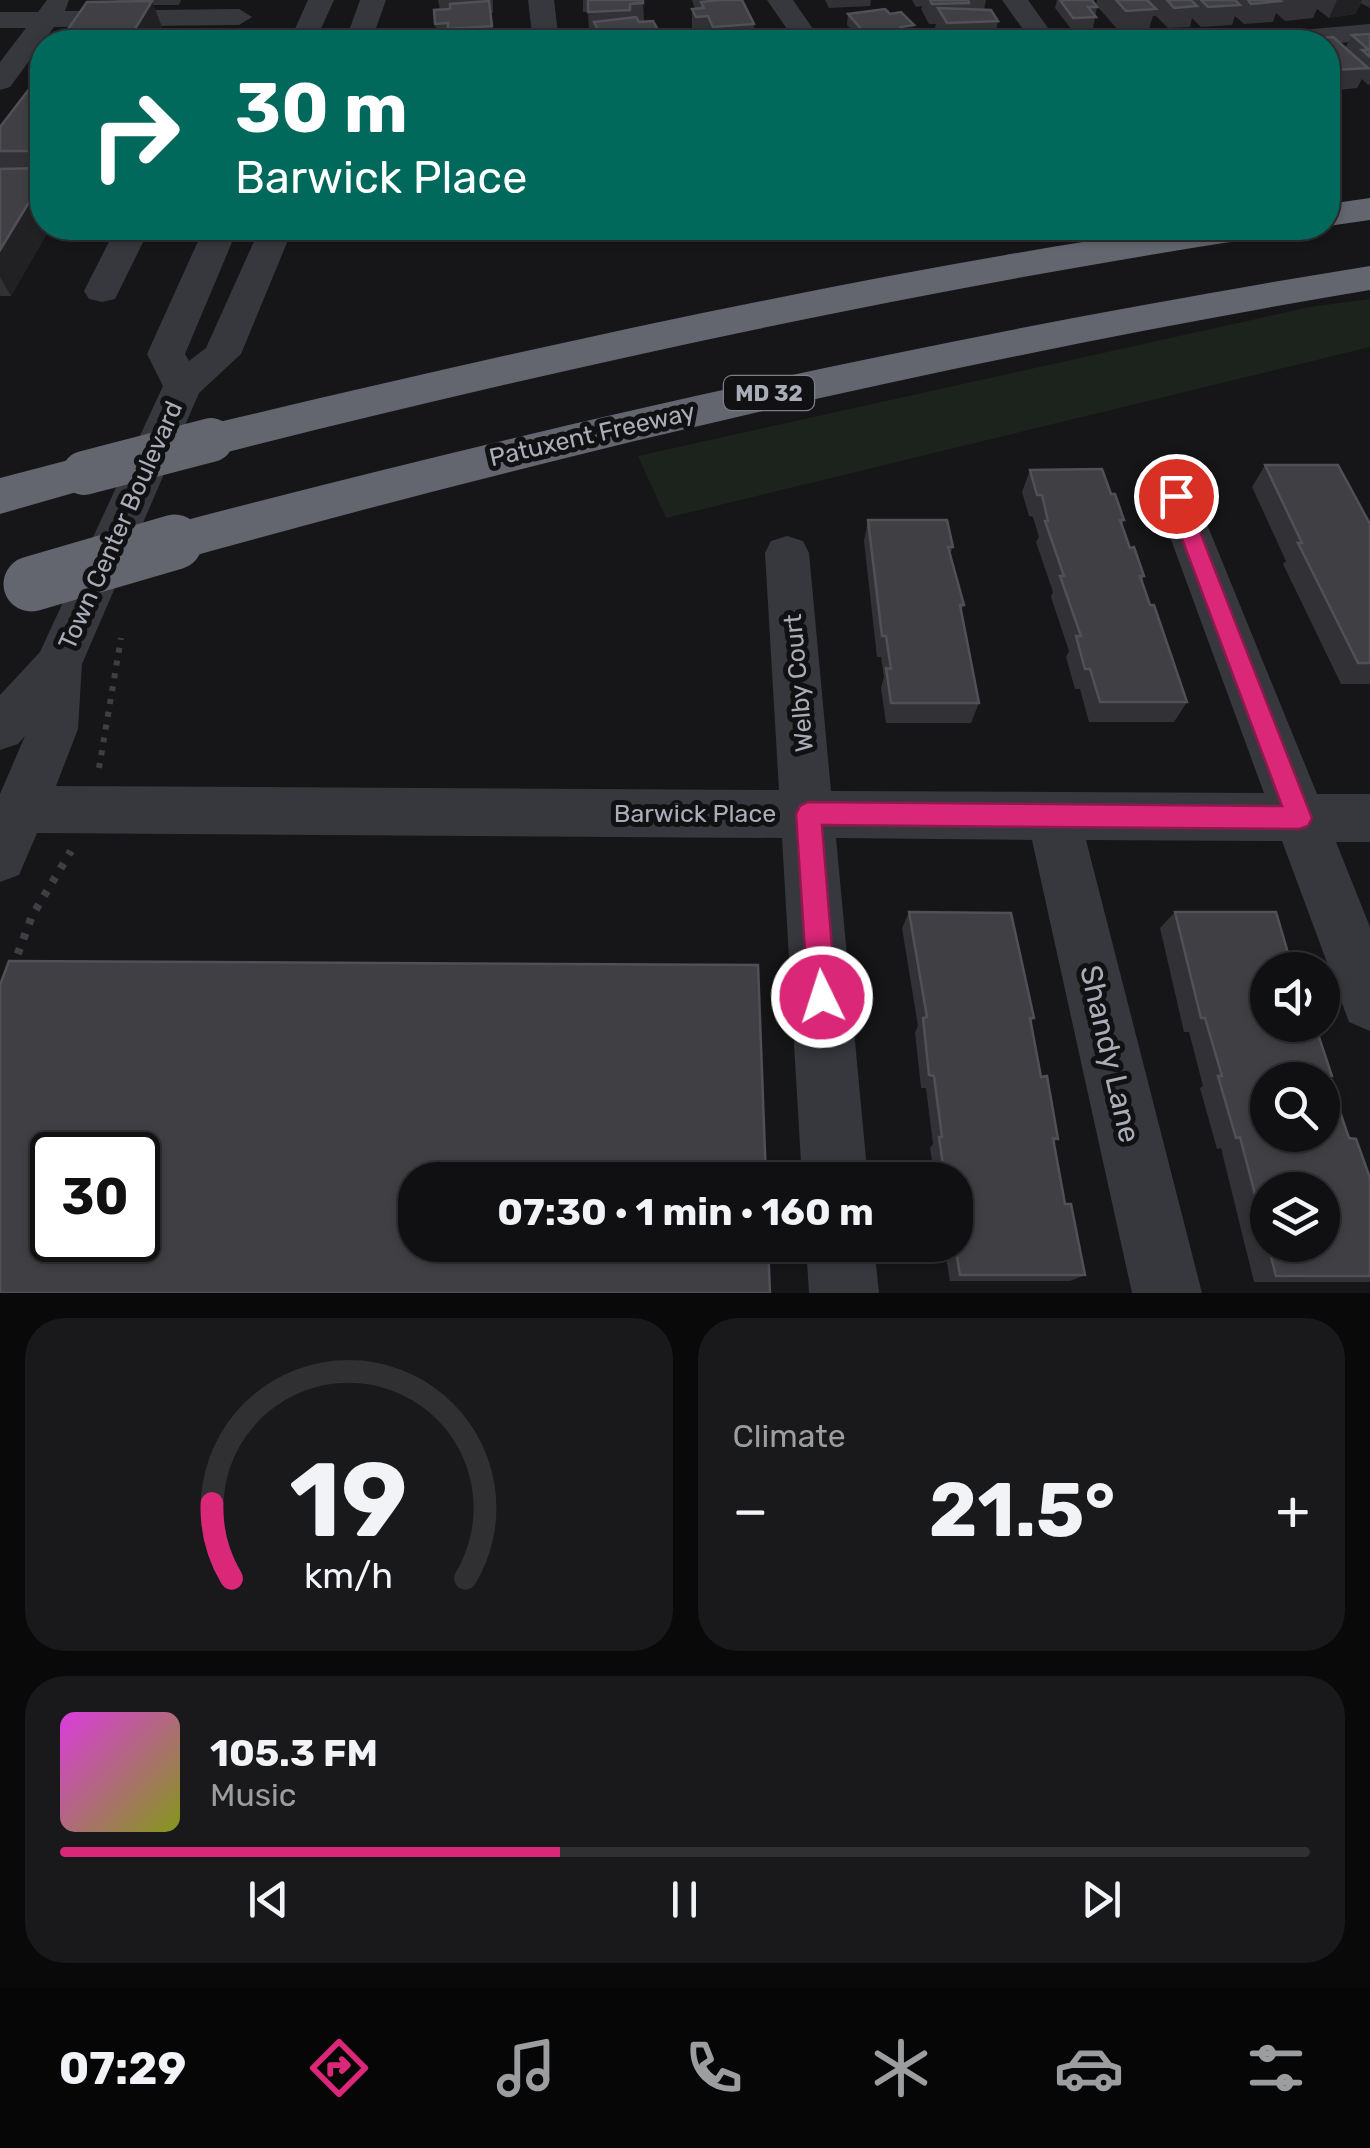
<!DOCTYPE html>
<html lang="en">
<head>
<meta charset="utf-8">
<style>
  :root { --surface:#101012; --page:#19191b; --text:#f1f3f6; --muted:#9c9d9f; --line:#303032; --accent:#db2777 }
  body { margin:0; font-family:Rubik,sans-serif; background:var(--page); color:var(--text); height:100vh; display:flex; flex-direction:column; font-size:38px; white-space:nowrap }
  * { box-sizing:border-box; margin:0 }
  p { font-size:32px; color:var(--muted) }
  .icon { flex:none; width:55px; height:55px; fill:none; stroke:currentColor; stroke-width:2; stroke-linecap:round; stroke-linejoin:round }
  .map { position:relative; height:1293px; overflow:hidden }
  .drawer { display:flex; flex-direction:column; gap:25px; padding:25px; background:#09090a; flex:1 }
  .drawer>* { flex:none }
  .hud { position:absolute; left:30px; top:30px; width:1310px; height:210px; border-radius:40px; box-shadow:0 2px 8px #0004,0 0 0 2px var(--line); background:#00695c; color:#fff; overflow:hidden }
  .buttons { position:absolute; left:1250px; top:952px; display:grid; gap:20px }
  .buttons a { display:grid; place-items:center; width:90px; height:90px; border-radius:50%; background:var(--surface); box-shadow:0 2px 8px #0004,0 0 0 2px var(--line); font-size:50px }
  .speed { position:absolute; left:30px; top:1132px; display:flex; gap:20px; font-size:50px; font-weight:700; text-align:center }
  .speed>* { display:grid; place-content:center; width:130px; height:130px; border-radius:50%; background:var(--surface); box-shadow:0 2px 8px #0004,0 0 0 2px var(--line); line-height:1 }
  .speed .limit { border:5px solid #111; border-radius:15px; background:#fff; color:#111 }
  .pin { position:absolute; display:grid; place-items:center; width:85px; height:85px; color:#fff; margin:-42px; border:5px solid #fff; border-radius:50%; box-shadow:0 2px 10px #0007 }
  .me { position:absolute; width:110px; margin:-55px; rotate:356deg; stroke-linejoin:round; filter:drop-shadow(0 0 8px #0008) }
  .turn { display:flex; align-items:center; gap:35px; height:210px; padding:0 40px; font-size:45px }
  .turn .icon { width:130px; height:130px; stroke-width:2.5 }
  .turn b { display:block; font-size:70px; line-height:85px }
  .big { font-size:75px; font-weight:700; line-height:1.1 }
  .drawer .card { flex:1; display:flex; flex-direction:column; justify-content:center; gap:15px; min-width:0; padding:0 35px; border-radius:40px; background:var(--page) }
  .drawer .dial { align-items:center; gap:0 }
  .dial svg { height:260px; overflow:visible; fill:none; stroke:var(--line); stroke-width:7; stroke-linecap:round; text-anchor:middle }
  .dial text { fill:var(--text); stroke:none }
  .song { display:flex; align-items:center; gap:30px }
  .cover { width:120px; height:120px; border-radius:15px; background:linear-gradient(135deg,hsl(300 70% 55%),hsl(70 70% 35%)) }
  .played { height:10px; border-radius:5px; background:linear-gradient(90deg,var(--accent) 40%,var(--line) 40%) }
  .keys { display:flex; justify-content:space-around; direction:ltr }
  .heat { display:flex; justify-content:space-between; align-items:center; font-size:55px; direction:ltr }
  .drawer .tiles { flex:1; display:grid; gap:25px; grid-template-columns:1fr 1fr }
  .card:last-child { grid-column:span 2 }
  .trip { position:absolute; left:398px; top:1162px; width:575px; height:100px; border-radius:40px; background:var(--surface); box-shadow:0 2px 8px #0004,0 0 0 2px var(--line); font-weight:700; line-height:100px; text-align:center }
  .menu { display:flex; height:160px; justify-content:space-around; align-items:center; background:#060607; color:var(--muted) }
  .menu .icon { width:70px; height:70px }
  .menu .current { color:var(--accent) }
  .menu b { font-size:45px; color:var(--text) }
  .map>svg:first-child { display:block }
  .green { fill:#1c231d }
  .lines { fill:none; stroke-linecap:round; stroke-linejoin:round }
  .path-far1 { stroke:#3d3f44; stroke-width:6; stroke-dasharray:5 8; stroke-linecap:butt }
  .path { stroke:#3d3f44; stroke-width:8; stroke-dasharray:6 10; stroke-linecap:butt }
  .minor { fill:#37383d; fill-rule:evenodd }
  .highway { fill:#63666e; fill-rule:evenodd }
  .highway-bridge-far1 { stroke:#63666e; stroke-width:44 }
  .highway-bridge { stroke:#63666e; stroke-width:55 }
  .wall { fill:#323236 }
  .shaded-wall { fill:#212124 }
  .building { fill:#3f3f44; stroke:#4f5156; stroke-width:2.5; fill-rule:evenodd }
  .route { fill:#db2777; stroke:#8e194d; stroke-width:2.5 }
  .labels { text-anchor:middle; stroke-width:10; stroke-linejoin:round; paint-order:stroke }
  .shield { fill:#111113; stroke:#7b7e86; stroke-width:2.5 }
  .shield-label { font-size:22px; font-weight:bold; fill:#a8adb8 }
  .street-label { font-size:25px; fill:#a8adb8; stroke:#111113 }
  .near-street-label { font-size:30px; fill:#a8adb8; stroke:#111113 }
</style>
</head>
<body>
<div class="map">
<svg width="1370" height="1293" viewBox="0 0 1370 1293">
  <rect width="100%" height="100%" fill="#161618"/>
  <!-- green -->
  <polygon class="green" points="1370,299 1370,347 666,518 638,456 1310,307"/>
  <g class="lines">
    <!-- path-far1 -->
    <polyline class="path-far1" points="99,768 121,638"/>
    <!-- path -->
    <polyline class="path" points="12,969 32,916 71,851"/>
    <!-- minor -->
    <g class="minor">
      <polygon points="47,0 69,0 65,11 239,9 252,17 239,25 54,27 10,87 0,90 0,62 26,28 0,28 0,12 38,12"/>
      <polygon points="308,0 334,0 315,42 289,42"/>
      <polygon points="360,0 386,0 371,42 345,42"/>
      <polygon points="528,0 554,0 559,42 533,42"/>
      <polygon points="767,0 793,0 822,42 796,42"/>
      <polygon points="1002,0 1028,0 1058,42 1032,42"/>
      <polygon points="1370,24 1370,40 1328,44 1243,42 1257,34"/>
      <polygon points="116,228 150,228 115,299 102,302 89,299 84,291"/>
      <polygon points="204,228 238,228 185,354 189,361 206,348 260,228 293,228 241,354 199,393 82,664 78,729 56,786 779,790 765,553 771,541 787,536 803,541 809,553 831,791 1264,793 1155,496 1161,485 1176,481 1191,485 1317,794 1370,794 1370,842 1336,842 1370,927 1370,1031 1349,1022 1282,841 1086,840 1202,1293 1132,1293 1032,840 836,838 868,1180 802,1180 782,838 37,833 19,875 0,882 0,794 25,736 18,744 0,750 0,695 40,652 163,386 147,354"/>
      <polygon points="806,1245 874,1245 879,1293 809,1293"/>
    </g>
    <!-- highway -->
    <g class="highway">
      <polygon points="1370,198 1370,220 1328,226 1328,204"/>
      <path d="M1171,228H1262L1257,236L1243,240C895,294 552,370 211,456L194,451L188,440L194,429L211,424C529,348 848,277 1171,228Z"/>
      <path d="M1370,266V290C966,358 569,451 175,561L157,555L150,542L157,529L175,523C570,419 967,331 1370,266Z"/>
      <polygon points="84,456 101,461 108,473 101,485 0,514 0,478"/>
    </g>
    <!-- highway-bridge-far1 -->
    <polyline class="highway-bridge-far1" points="84,473 211,440"/>
    <!-- highway-bridge -->
    <polyline class="highway-bridge" points="31,584 175,542"/>
  </g>
  <!-- wall -->
  <g class="wall">
    <polygon points="116,0 181,0 179,5 153,5 163,30"/>
    <polygon points="438,0 493,0 493,13 491,13 495,42 438,42 435,24 440,10"/>
    <polygon points="583,0 643,0 644,22 661,42 595,42 595,32 589,32 588,12 583,12"/>
    <polygon points="692,0 742,0 754,24 754,31 775,42 710,42 708,36 695,37 692,29 692,9 695,9"/>
    <polygon points="825,0 871,0 870,6 829,8"/>
    <polygon points="912,0 986,0 984,10 998,21 994,41 943,42 935,28 936,24 929,24 921,9 922,6 916,7"/>
    <polygon points="1057,0 1092,0 1097,7 1093,28 1071,29 1055,8"/>
    <polygon points="1097,0 1370,0 1370,8 1361,3 1355,14 1329,18 1317,9 1313,18 1285,21 1276,13 1273,22 1244,24 1235,16 1232,25 1201,27 1192,18 1190,27 1168,28 1156,16 1153,16 1149,29 1119,31 1096,5"/>
    <polygon points="848,14 890,14 914,25 912,36 907,37 906,42 862,42 847,25"/>
    <polygon points="1370,34 1370,84 1368,85 1362,79 1357,88 1328,91 1328,42 1309,42 1310,39 1333,37 1345,48 1352,35"/>
    <polygon points="42,75 42,228 50,228 11,296 0,296 0,127"/>
    <polygon points="1265,465 1370,524 1370,684 1341,684 1283,564 1286,561 1252,487"/>
    <polygon points="1030,470 1111,494 1124,520 1122,525 1130,548 1144,576 1142,581 1187,702 1174,722 1089,722 1080,689 1075,689 1066,657 1069,651 1051,597 1053,592 1036,542 1039,537 1033,517 1029,516 1022,492"/>
    <polygon points="868,520 953,547 950,555 964,605 961,611 979,703 971,723 886,723 881,688 884,677 881,657 877,657 864,541"/>
    <polygon points="909,912 1034,1018 1031,1022 1041,1077 1058,1139 1054,1142 1065,1204 1085,1275 1070,1281 950,1281 944,1245 955,1245 955,1180 935,1180 930,1148 933,1144 926,1088 921,1088 915,1032 918,1026 902,928"/>
    <polygon points="1175,912 1268,970 1332,1076 1329,1078 1349,1138 1370,1178 1370,1282 1254,1282 1221,1148 1217,1149 1200,1088 1203,1086 1189,1032 1184,1032 1160,928"/>
  </g>
  <!-- shaded-wall -->
  <g class="shaded-wall">
    <polygon points="1337,0 1362,0 1355,14 1329,18"/>
    <polygon points="152,1 163,30 156,42 127,42"/>
    <polygon points="914,25 912,36 907,37 906,42 869,42 870,39 901,27"/>
    <polygon points="661,35 661,42 648,42 648,37"/>
    <polygon points="42,181 42,228 50,228 11,296 0,277 0,250"/>
  </g>
  <!-- building -->
  <g class="building">
    <polygon points="588,0 643,0 643,3 630,4 630,10 588,12"/>
    <polygon points="720,0 742,0 754,24 713,27 708,16 696,17 692,9 704,8 701,2"/>
    <polygon points="930,0 968,0 969,3 932,4"/>
    <polygon points="1060,0 1092,0 1097,7 1088,7 1096,17 1073,18"/>
    <polygon points="1116,0 1147,0 1156,9 1126,11"/>
    <polygon points="1167,0 1191,0 1197,6 1174,8"/>
    <polygon points="1201,0 1235,0 1240,5 1208,7"/>
    <polygon points="1248,0 1280,0 1281,1 1251,4"/>
    <polygon points="152,1 127,42 59,42 87,2"/>
    <polygon points="489,1 492,26 448,29 448,23 435,24 434,10 450,9 450,4"/>
    <polygon points="938,8 991,10 998,21 947,23"/>
    <polygon points="885,9 890,14 901,12 914,25 901,27 907,33 870,39 848,14"/>
    <polygon points="636,17 639,22 653,21 661,35 648,37 651,42 604,42 594,22"/>
    <polygon points="766,30 775,42 729,42 724,35"/>
    <polygon points="1370,34 1370,57 1362,50 1369,50 1352,35"/>
    <polygon points="1333,37 1368,68 1334,70 1328,64 1328,42 1314,42 1310,39"/>
    <polygon points="1291,39 1294,42 1271,42 1269,41"/>
    <polygon points="40,75 42,75 42,151 0,151 0,127"/>
    <polygon points="42,168 42,181 0,250 0,169"/>
    <polygon points="1265,465 1338,465 1370,524 1370,663 1358,663 1298,543 1302,543"/>
    <polygon points="1102,469 1111,494 1115,494 1124,520 1120,520 1130,548 1134,547 1144,576 1140,576 1150,605 1154,605 1187,702 1100,702 1090,669 1085,669 1076,636 1081,636 1060,576 1064,576 1045,521 1048,521 1042,495 1037,495 1030,470"/>
    <polygon points="868,520 947,520 953,547 948,547 964,605 960,605 979,703 891,703 886,668 891,669 886,636 882,636"/>
    <polygon points="909,912 1011,913 1034,1018 1030,1018 1041,1077 1047,1076 1058,1139 1053,1138 1065,1204 1071,1204 1085,1275 960,1275 955,1245 955,1180 945,1180 939,1137 942,1137 934,1076 929,1075 923,1018 927,1017"/>
    <path d="M1175,912H1276L1293,970H1268V1025H1315L1332,1076L1328,1077L1349,1138L1356,1139L1370,1178V1276H1276L1268,1245H1322V1190H1268V1244L1240,1137L1236,1138L1218,1076H1222L1205,1018H1201ZM1268,1080H1322V1135H1268Z"/>
    <path d="M9,961L758,965L766,1180H415V1245H768L770,1293H0V985ZM52,1155H138V1240H52Z"/>
  </g>
  <!-- route -->
  <polygon class="route" points="1176,489 1186,496 1312,818 1308,826 1299,829 822,825 836,997 832,1007 822,1011 812,1007 808,997 796,814 800,806 808,802 1282,806 1166,496"/>
  <g class="labels">
    <!-- shield labels -->
    <rect class="shield" x="724" y="376" width="90" height="34" rx="8"/>
    <g class="shield-label">
      <text x="769" y="401">MD 32</text>
    </g>
    <!-- street labels -->
    <g class="street-label">
      <text transform="translate(592 434) rotate(-13)" y="9">Patuxent Freeway</text>
      <text transform="translate(120 525) rotate(-66)" y="9">Town Center Boulevard</text>
      <text transform="translate(798 683) rotate(-95)" y="9">Welby Court</text>
      <text x="695" y="822">Barwick Place</text>
    </g>
    <!-- near-street labels -->
    <g class="near-street-label">
      <text transform="translate(1110 1054) rotate(77)" y="10">Shandy Lane</text>
    </g>
  </g>
</svg>
<div class="buttons">
<a><svg class="icon" aria-label="sound" viewBox="0 0 24 24"><path d="M4 9h4l5-4v14l-5-4H4zM17 9q2 3 0 6"/></svg></a>
<a><svg class="icon" aria-label="search" viewBox="0 0 24 24"><circle cx="10" cy="10" r="6"/><path d="M15 15l6 6"/></svg></a>
<a><svg class="icon" aria-label="layers" viewBox="0 0 24 24"><path d="M12 4l9 5-9 5-9-5zM3 14l9 5 9-5"/></svg></a>
</div>
<div class="speed"><div class="limit">30</div></div>
<div class="pin" style="left:1176px;top:496px;background:#d93025"><svg class="icon" aria-label="arrive" viewBox="0 0 24 24"><path d="M6 21V4h12l-3 4 3 4H6"/></svg></div>
<svg class="me" style="left:822px;top:997px" viewBox="-20 -20 40 40"><circle r="17" fill="#db2777" stroke="#fff" stroke-width="3"/><path d="M0-11L8 9 0 5-8 9z" fill="#fff"/></svg>
<div class="trip">07:30 · 1 min · 160 m</div>
<div class="hud">
<div class="turn"><svg class="icon" aria-label="right" viewBox="0 0 24 24"><path d="M7 20v-9h11M14 6l5 5-5 5"/></svg><div><b>30 m</b>Barwick Place</div></div>
</div>
</div>
<section class="drawer">
<div class="tiles">
<div class="card dial"><svg viewBox="0 0 100 80">
<path d="M14 69A42 42 0 1 1 86 69"/>
<path d="M14 69A42 42 0 0 1 8 46" stroke="#db2777"/>
<text x="50" y="56" font-size="32" font-weight="700">19</text>
<text x="50" y="72" font-size="11">km/h</text>
</svg></div>
<div class="card"><p>Climate</p>
<div class="heat"><a>−</a><b class="big">21.5°</b><a>+</a></div>
</div>
<div class="card">
<div class="song"><i class="cover"></i><div><b>105.3 FM</b><p>Music</p></div></div>
<div class="played"></div>
<div class="keys"><svg class="icon" aria-label="previous" viewBox="0 0 24 24"><path d="M18 5L8 12l10 7zM5 5v14"/></svg><svg class="icon" aria-label="pause" viewBox="0 0 24 24"><path d="M8 5v14M16 5v14"/></svg><svg class="icon" aria-label="next" viewBox="0 0 24 24"><path d="M6 5l10 7-10 7zM19 5v14"/></svg></div>
</div>
</div>
</section>
<nav class="menu">
<b>07:29</b>
<svg class="icon current" aria-label="directions" viewBox="0 0 24 24"><path d="M12 3l9 9-9 9-9-9zM9 14v-3h6M13 9l2 2-2 2"/></svg>
<svg class="icon" aria-label="music" viewBox="0 0 24 24"><path d="M9 18V5l10-2v13"/><circle cx="6" cy="18" r="3"/><circle cx="16" cy="16" r="3"/></svg>
<svg class="icon" aria-label="phone" viewBox="0 0 24 24"><path d="M5 4h4l2 5-3 2q2 4 5 5l2-3 5 2v4C11 20 4 13 5 4z"/></svg>
<svg class="icon" aria-label="climate" viewBox="0 0 24 24"><path d="M12 3v18M4 7l16 10M4 17L20 7"/></svg>
<svg class="icon" aria-label="car" viewBox="0 0 24 24"><path d="M5 17H2v-5l4-1 3-4h7l3 4 3 1v5h-3M9 17h6M6 11h13"/><circle cx="7" cy="17" r="2"/><circle cx="17" cy="17" r="2"/></svg>
<svg class="icon" aria-label="filters" viewBox="0 0 24 24"><path d="M4 7h16M4 17h16"/><circle cx="9" cy="7" r="2"/><circle cx="15" cy="17" r="2"/></svg>
</nav>
</body>
</html>
